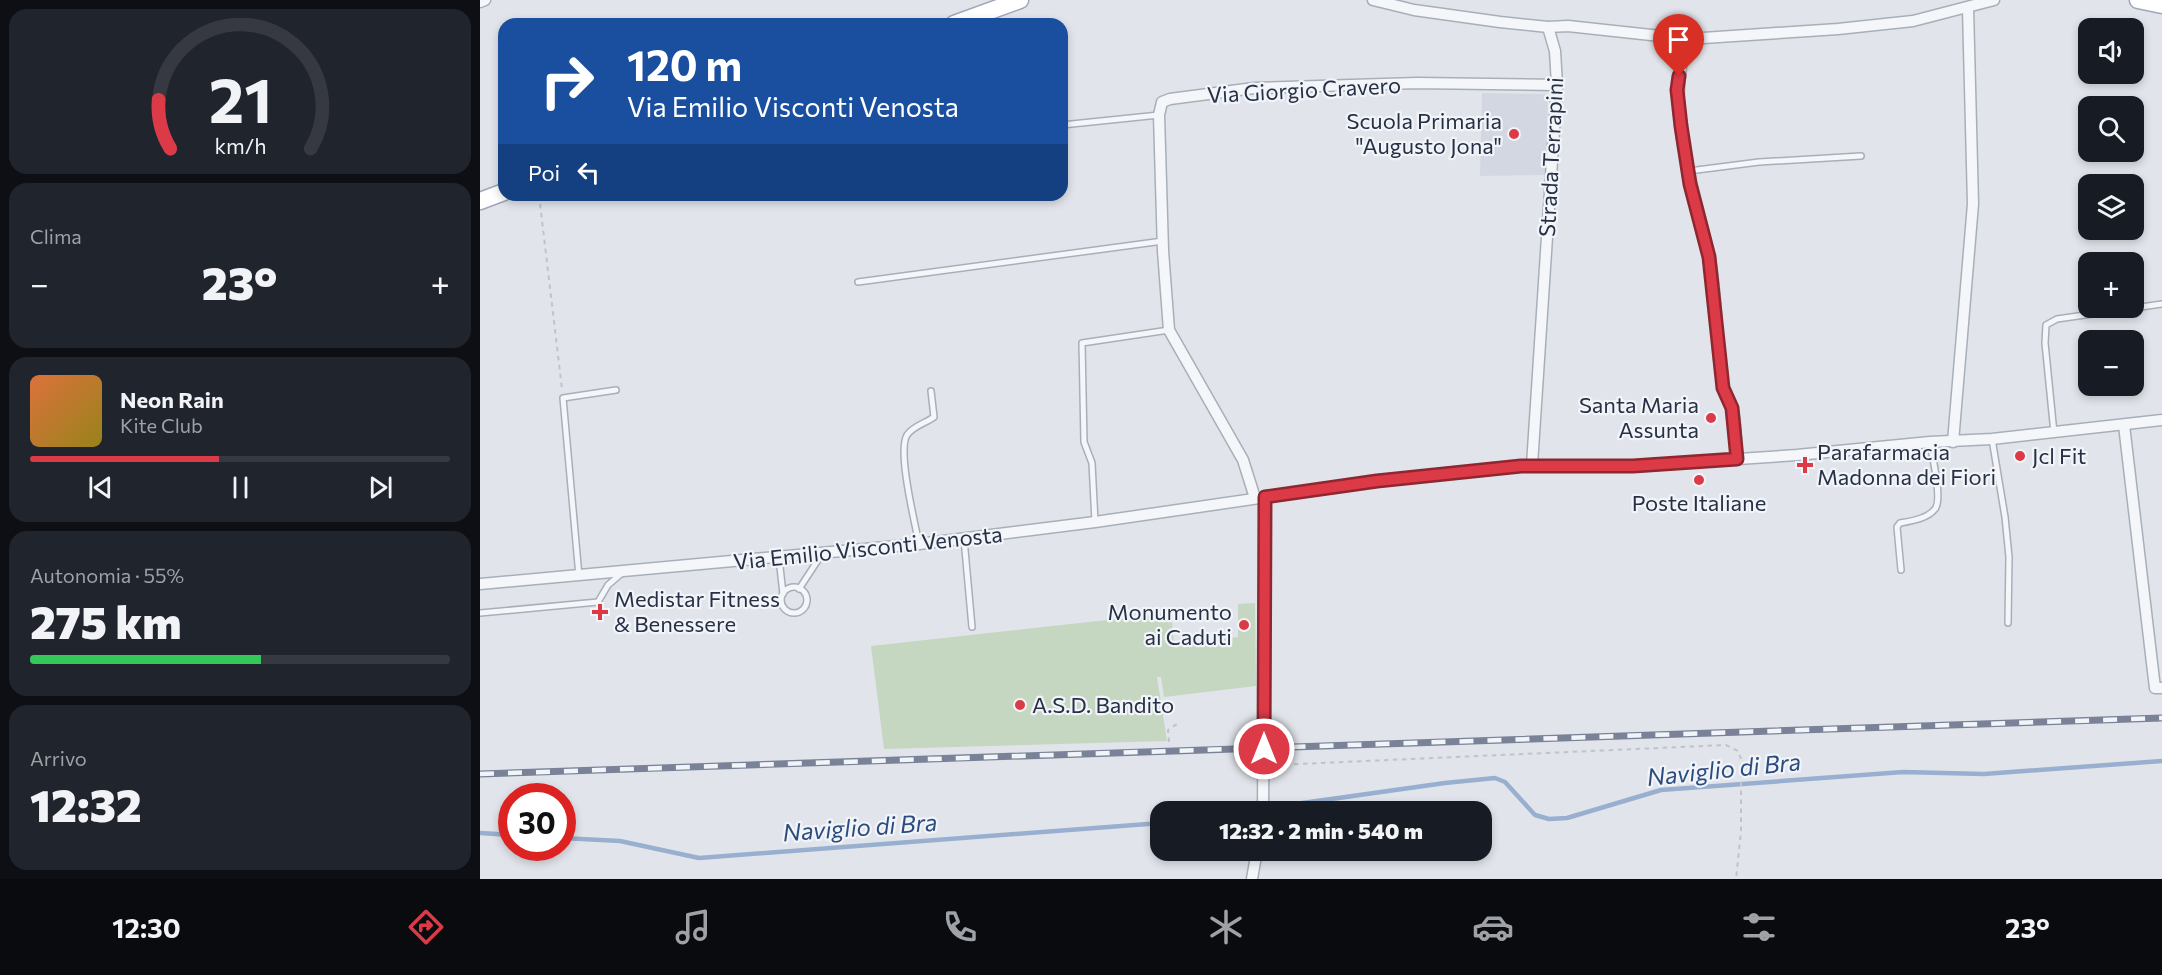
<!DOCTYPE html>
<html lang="it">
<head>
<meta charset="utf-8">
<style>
  :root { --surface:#171b24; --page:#20242c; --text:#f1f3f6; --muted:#9ea1a6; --line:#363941; --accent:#dd3a48 }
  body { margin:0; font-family:Commissioner,sans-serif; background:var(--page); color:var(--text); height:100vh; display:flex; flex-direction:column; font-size:22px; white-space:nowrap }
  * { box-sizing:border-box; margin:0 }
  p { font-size:20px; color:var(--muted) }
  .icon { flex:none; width:33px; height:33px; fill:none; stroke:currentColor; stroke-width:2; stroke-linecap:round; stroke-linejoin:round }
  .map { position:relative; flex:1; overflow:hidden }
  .details { display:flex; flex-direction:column; gap:9px; padding:9px; background:#0d0f14; width:480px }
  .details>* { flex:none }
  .hud { position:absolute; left:18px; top:18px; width:570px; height:183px; border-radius:18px; box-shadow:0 3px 9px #0003; background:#1a4fa0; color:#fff; overflow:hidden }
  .fabs { position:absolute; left:1598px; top:18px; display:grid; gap:12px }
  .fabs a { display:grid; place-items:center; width:66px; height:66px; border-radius:12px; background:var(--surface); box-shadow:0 3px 9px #0003; font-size:30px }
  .speed { position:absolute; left:18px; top:783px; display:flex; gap:12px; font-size:30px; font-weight:700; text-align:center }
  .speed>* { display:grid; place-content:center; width:78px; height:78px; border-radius:50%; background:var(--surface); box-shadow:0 3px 9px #0003; line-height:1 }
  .speed .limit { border:9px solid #d22; background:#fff; color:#111 }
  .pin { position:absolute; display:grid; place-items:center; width:51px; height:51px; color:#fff; margin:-62px -26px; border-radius:50% 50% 50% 0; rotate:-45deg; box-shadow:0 0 6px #0007 }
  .pin .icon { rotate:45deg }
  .me { position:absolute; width:66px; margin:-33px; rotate:0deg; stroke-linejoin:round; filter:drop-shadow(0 0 4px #0008) }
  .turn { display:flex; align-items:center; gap:21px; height:126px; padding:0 30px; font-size:27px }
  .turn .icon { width:78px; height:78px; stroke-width:2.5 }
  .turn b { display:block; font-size:42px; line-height:51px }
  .then { display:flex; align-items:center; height:57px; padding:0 30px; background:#0003; gap:12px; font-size:22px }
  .big { font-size:45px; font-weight:800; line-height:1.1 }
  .details .tile { flex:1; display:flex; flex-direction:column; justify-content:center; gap:9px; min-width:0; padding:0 21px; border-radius:18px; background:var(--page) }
  .details .dial { align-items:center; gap:0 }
  .dial svg { height:156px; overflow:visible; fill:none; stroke:var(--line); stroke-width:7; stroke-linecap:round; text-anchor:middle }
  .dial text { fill:var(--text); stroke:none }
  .song { display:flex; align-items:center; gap:18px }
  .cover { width:72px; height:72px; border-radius:9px; background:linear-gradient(135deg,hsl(20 70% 55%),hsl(50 70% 35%)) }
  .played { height:6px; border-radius:3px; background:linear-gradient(90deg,var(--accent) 45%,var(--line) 45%) }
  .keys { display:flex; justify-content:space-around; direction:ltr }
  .heat { display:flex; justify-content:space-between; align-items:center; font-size:33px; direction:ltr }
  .charge { height:9px; border-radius:4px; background:linear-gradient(90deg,#34c759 55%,var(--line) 0) }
  .trip { position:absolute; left:670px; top:801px; width:342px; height:60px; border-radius:18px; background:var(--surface); box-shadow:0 3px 9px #0003; font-weight:800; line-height:60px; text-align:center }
  .tabs { display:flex; height:96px; justify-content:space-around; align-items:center; background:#090b0e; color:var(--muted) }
  .tabs .icon { width:42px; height:42px }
  .tabs .active { color:var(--accent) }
  .tabs b { font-size:27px; color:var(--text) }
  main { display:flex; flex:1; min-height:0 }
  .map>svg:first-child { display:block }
  .built { fill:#d2d7e1 }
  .green { fill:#c5d6c1 }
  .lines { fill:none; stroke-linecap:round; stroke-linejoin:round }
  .stream { stroke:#99afcf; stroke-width:4.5 }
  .lane-casing { stroke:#a9afb9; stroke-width:8 }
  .street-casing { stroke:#a9afb9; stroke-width:13 }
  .primary-casing { stroke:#9fa8b8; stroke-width:19 }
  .path { stroke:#bfc3ca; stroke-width:2; stroke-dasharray:4.5 4.5; stroke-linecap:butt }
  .lane { stroke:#f5f6f9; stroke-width:5 }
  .street { stroke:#f5f6f9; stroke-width:10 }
  .primary { stroke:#fff; stroke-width:16 }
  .rail-casing { stroke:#798297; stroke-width:7 }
  .rail { stroke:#f1f4f8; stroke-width:4.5; stroke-dasharray:14; stroke-linecap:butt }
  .route-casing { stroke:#90262f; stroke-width:15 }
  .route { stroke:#dd3a48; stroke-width:10 }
  .poi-dot { fill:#dd3a48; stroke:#f1f4f8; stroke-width:2 }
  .labels { text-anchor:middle; stroke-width:4.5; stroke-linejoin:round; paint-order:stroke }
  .street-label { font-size:22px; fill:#273045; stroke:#f1f4f8 }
  .poi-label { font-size:22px; fill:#273045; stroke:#f1f4f8; text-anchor:start }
  .water-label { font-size:24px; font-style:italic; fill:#2d4c7e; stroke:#f1f4f8 }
</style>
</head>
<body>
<main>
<section class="details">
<div class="tile dial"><svg viewBox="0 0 100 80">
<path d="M14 69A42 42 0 1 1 86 69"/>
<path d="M14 69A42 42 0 0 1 8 44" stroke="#dd3a48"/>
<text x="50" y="56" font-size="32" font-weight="700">21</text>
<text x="50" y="72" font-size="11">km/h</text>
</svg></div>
<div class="tile"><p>Clima</p>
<div class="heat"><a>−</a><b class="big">23°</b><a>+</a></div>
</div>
<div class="tile">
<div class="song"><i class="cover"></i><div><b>Neon Rain</b><p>Kite Club</p></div></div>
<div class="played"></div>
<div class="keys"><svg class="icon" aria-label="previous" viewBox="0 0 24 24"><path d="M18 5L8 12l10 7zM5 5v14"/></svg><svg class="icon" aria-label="pause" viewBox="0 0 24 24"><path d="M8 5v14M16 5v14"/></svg><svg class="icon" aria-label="next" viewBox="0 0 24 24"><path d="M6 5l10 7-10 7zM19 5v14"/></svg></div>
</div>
<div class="tile"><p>Autonomia · 55%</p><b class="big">275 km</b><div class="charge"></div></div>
<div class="tile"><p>Arrivo</p><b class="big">12:32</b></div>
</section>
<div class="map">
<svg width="1682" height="879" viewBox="0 0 1682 879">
  <rect width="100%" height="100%" fill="#e1e5eb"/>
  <!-- built -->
  <polygon class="built" points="1002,93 1068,94 1066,175 1000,176"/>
  <!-- green -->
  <polygon class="green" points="775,603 776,686 684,697 681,677 677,677 687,741 404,749 391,646 691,613 694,644 700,645 758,637 758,604"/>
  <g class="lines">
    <!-- stream -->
    <g class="stream">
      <polyline points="759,812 965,783 1015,778 1025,782 1055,815 1069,819 1087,818 1181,790 1423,772 1504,774 1682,761"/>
      <polyline points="0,833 32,835"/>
      <polyline points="82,838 140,841 219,858 681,823"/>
    </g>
    <defs>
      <g id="lane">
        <polyline points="582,125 679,115"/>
        <polyline points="1209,171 1279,162 1381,156"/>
        <polyline points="378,282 683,241"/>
        <polyline points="1574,433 1565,343 1566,325 1577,319 1682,304"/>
        <polyline points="1512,439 1525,517 1529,557 1528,623"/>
        <polyline points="615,522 612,463 604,442 602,343 689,330"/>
        <polyline points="484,539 492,627"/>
        <path d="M439,544C435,523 417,451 427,435C433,426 446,423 454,417L451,391"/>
        <polyline points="299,558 303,594"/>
        <path d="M1421,570L1417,527L1420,523C1431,521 1447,519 1455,509C1463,499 1452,456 1450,443"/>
        <polyline points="99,576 83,398 136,390"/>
        <circle cx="314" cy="600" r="13"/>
        <polyline points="319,589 342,554"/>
        <polyline points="0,613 118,602 128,585 142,573"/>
      </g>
      <g id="street">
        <polyline points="893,0 934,10 1020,22 1068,27 1088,26 1208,39 1358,29 1433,21 1514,0"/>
        <polyline points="0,2 5,0"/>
        <path d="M1208,39C1183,110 1214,185 1229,255C1238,298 1235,344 1243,387C1244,395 1250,401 1252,408C1257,423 1255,443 1257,459"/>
        <polyline points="1644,425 1672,663 1675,688 1682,688"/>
        <polyline points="1473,442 1493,204 1488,8"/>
        <polyline points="1052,465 1077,85 1075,51 1068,27"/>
        <polyline points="775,498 763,460 689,330 683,251 679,115 682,102 690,99 774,88 937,83 1077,85"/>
        <polyline points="0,584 439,544 615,522 897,481 1041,466 1153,466 1317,455 1450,442 1512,439 1682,420"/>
        <polyline points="783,812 785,497"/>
        <polyline points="772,879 777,850"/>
      </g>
      <g id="primary">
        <polyline points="1658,0 1682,5"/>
        <polyline points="474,24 540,0"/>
        <polyline points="0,201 24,192"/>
      </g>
    </defs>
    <!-- lane casing -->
    <use href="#lane" class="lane-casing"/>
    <!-- street casing -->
    <use href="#street" class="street-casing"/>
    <!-- primary casing -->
    <use href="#primary" class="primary-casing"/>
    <!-- path -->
    <g class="path">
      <polyline points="59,195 82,389"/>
      <polyline points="689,742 688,730 697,724"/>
      <polyline points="796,765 1246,745 1258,751 1261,759 1261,831 1256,879"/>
    </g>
    <!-- lane -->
    <use href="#lane" class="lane"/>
    <!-- street -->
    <use href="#street" class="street"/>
    <!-- primary -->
    <use href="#primary" class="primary"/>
    <defs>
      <polyline id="rail" points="0,774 1682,718"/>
    </defs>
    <!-- rail casing -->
    <use href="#rail" class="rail-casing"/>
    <!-- rail -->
    <use href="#rail" class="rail"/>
  </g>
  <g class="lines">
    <defs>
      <polyline id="route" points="784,749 785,497 897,481 1041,466 1153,466 1257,459 1252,408 1243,388 1229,257 1210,184 1201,126 1197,90 1199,76"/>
    </defs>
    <!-- route casing -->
    <use href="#route" class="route-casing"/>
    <!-- route -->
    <use href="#route" class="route"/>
  </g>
  <!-- markers -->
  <g class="poi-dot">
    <circle cx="1034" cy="134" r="6"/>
    <circle cx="1231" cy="418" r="6"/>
    <circle cx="1540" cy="456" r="6"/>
    <path d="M1322 456h6v6h6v6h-6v6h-6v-6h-6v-6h6z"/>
    <circle cx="1219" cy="480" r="6"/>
    <path d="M117 603h6v6h6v6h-6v6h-6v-6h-6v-6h6z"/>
    <circle cx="764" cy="625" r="6"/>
    <circle cx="540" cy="705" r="6"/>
  </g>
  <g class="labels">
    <!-- street labels -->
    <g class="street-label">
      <text transform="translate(824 90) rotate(-3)" y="8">Via Giorgio Cravero</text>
      <text transform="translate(1071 157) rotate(-87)" y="8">Strada Terrapini</text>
      <text transform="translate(388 548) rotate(-6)" y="8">Via Emilio Visconti Venosta</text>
    </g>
    <!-- poi labels -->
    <g class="poi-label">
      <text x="1022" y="129" text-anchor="end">Scuola Primaria<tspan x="1022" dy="25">"Augusto Jona"</tspan></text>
      <text x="1219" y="413" text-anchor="end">Santa Maria<tspan x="1219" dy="25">Assunta</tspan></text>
      <text x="1337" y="460">Parafarmacia<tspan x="1337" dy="25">Madonna dei Fiori</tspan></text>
      <text x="1552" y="464">Jcl Fit</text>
      <text x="1219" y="511" text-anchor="middle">Poste Italiane</text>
      <text x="134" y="607">Medistar Fitness<tspan x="134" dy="25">&amp; Benessere</tspan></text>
      <text x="752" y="620" text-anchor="end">Monumento<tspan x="752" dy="25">ai Caduti</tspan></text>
      <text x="552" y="713">A.S.D. Bandito</text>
    </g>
    <!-- water labels -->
    <g class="water-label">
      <text transform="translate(1244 770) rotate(-6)" y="8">Naviglio di Bra</text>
      <text transform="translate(380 828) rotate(-4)" y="8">Naviglio di Bra</text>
    </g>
  </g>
</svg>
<div class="fabs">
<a><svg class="icon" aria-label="sound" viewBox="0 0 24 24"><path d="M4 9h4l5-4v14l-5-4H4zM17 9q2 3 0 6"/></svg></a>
<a><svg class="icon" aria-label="search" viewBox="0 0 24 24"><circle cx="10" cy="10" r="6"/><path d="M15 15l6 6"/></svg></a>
<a><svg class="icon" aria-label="layers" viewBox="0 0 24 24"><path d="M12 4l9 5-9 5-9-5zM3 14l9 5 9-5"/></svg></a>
<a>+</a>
<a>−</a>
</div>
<div class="speed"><div class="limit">30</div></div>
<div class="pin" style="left:1199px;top:76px;background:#d93025"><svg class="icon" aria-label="arrive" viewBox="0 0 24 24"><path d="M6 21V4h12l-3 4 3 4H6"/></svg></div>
<svg class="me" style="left:784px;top:749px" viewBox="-20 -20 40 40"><circle r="17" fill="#dd3a48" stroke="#fff" stroke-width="3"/><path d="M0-11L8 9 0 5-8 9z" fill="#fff"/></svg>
<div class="trip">12:32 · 2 min · 540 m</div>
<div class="hud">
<div class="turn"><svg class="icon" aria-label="right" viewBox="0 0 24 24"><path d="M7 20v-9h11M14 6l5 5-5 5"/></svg><div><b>120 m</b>Via Emilio Visconti Venosta</div></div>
<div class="then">Poi<svg class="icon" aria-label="left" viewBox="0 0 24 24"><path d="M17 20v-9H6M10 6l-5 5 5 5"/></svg></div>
</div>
</div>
</main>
<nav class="tabs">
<b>12:30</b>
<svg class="icon active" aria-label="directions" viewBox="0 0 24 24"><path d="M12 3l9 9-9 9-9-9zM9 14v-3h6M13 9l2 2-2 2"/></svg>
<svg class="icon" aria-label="music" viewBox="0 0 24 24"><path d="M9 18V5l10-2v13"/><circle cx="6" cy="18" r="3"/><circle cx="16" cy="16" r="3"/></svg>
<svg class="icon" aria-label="phone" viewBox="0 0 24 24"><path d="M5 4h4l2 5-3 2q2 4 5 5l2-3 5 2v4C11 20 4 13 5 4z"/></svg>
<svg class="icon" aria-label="climate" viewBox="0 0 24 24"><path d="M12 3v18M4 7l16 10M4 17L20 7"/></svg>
<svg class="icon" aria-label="car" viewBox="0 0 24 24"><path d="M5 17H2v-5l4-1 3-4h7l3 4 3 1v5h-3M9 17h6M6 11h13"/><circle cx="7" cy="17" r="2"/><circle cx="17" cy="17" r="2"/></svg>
<svg class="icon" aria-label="filters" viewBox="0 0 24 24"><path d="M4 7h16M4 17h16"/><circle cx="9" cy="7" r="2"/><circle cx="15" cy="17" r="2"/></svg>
<b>23°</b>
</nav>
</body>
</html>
